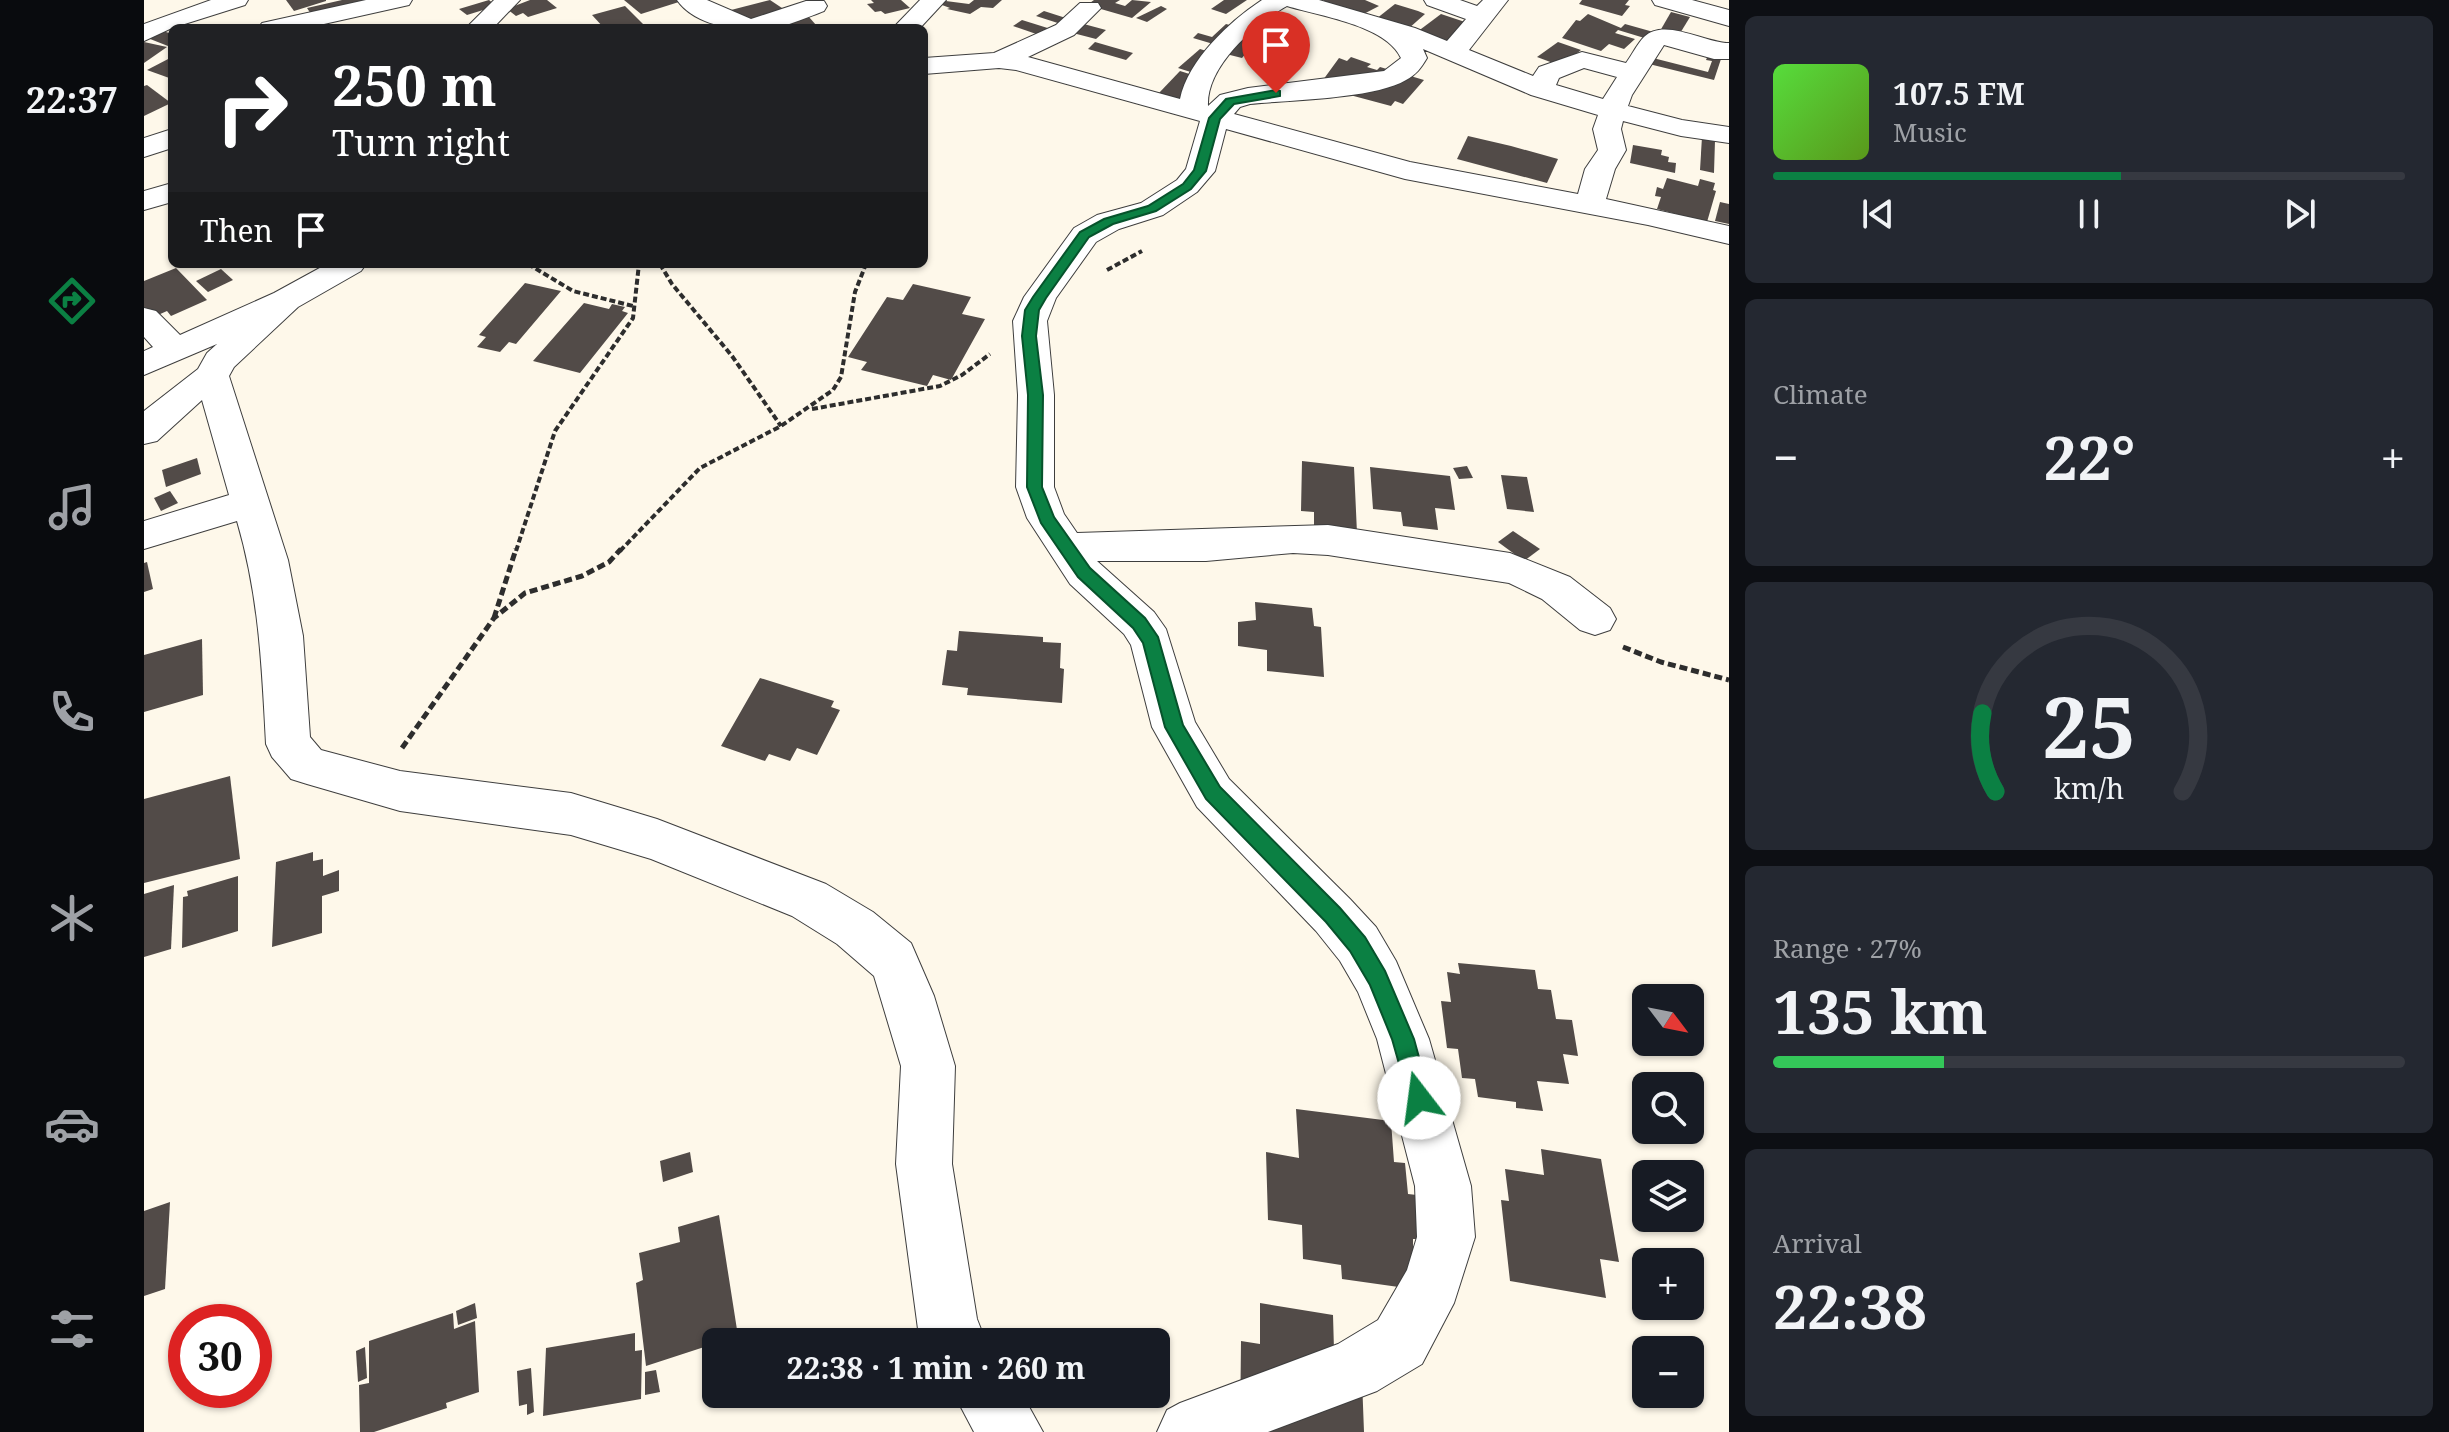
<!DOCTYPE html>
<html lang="en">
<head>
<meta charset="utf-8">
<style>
  :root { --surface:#171b24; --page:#242831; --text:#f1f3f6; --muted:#9ea1a6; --line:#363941; --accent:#0b8043 }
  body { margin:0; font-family:"Noto Serif",serif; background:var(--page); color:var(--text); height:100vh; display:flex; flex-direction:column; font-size:30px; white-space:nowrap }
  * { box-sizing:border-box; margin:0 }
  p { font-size:26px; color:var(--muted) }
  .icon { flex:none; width:44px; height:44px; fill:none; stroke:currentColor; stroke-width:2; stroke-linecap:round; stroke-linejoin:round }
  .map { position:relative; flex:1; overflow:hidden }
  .panel { display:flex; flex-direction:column; gap:16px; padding:16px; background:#0d0f14; width:720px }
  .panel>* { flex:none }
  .top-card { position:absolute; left:24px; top:24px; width:760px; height:244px; border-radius:12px; box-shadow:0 2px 6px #0004; background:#202124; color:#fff; overflow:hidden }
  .needle { width:52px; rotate:122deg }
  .controls { position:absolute; left:1488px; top:984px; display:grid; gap:16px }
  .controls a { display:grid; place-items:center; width:72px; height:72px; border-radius:12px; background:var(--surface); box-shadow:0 2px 6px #0004; font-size:40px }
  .speed { position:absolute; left:24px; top:1304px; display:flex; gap:16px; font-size:40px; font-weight:700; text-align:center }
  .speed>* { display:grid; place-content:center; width:104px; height:104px; border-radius:50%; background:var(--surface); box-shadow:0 2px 6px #0004; line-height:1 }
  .speed .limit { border:12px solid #d22; background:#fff; color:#111 }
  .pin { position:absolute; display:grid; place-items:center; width:68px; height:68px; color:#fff; margin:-82px -34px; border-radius:50% 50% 50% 0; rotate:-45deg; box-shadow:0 0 8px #0007 }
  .pin .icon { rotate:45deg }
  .me { position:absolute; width:88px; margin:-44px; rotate:345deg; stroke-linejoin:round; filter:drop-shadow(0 0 6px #0008) }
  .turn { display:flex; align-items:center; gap:28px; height:168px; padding:0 32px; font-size:36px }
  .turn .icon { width:104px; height:104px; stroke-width:2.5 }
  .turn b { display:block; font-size:56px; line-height:68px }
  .then { display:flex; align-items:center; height:76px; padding:0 32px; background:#0003; gap:16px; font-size:30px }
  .big { font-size:60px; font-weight:700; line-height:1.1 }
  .panel .widget { flex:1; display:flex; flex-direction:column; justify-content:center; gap:12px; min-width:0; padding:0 28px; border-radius:12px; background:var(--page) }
  .panel .dial { align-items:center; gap:0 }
  .dial svg { height:208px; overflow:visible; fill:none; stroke:var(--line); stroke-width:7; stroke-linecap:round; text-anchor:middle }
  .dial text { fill:var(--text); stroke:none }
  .song { display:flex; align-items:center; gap:24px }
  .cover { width:96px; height:96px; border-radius:12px; background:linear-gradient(135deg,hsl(110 70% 55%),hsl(90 70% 35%)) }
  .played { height:8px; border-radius:4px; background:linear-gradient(90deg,var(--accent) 55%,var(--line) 55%) }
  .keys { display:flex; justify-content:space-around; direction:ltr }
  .heat { display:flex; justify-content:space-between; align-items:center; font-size:44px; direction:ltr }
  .charge { height:12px; border-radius:6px; background:linear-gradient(90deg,#34c759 27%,var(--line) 0) }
  .trip { position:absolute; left:558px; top:1328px; width:468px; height:80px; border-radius:12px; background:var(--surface); box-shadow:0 2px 6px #0004; font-weight:700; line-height:80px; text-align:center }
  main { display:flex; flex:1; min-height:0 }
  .menu { display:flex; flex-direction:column; width:144px; justify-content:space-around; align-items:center; background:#090b0e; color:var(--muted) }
  .menu .icon { width:56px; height:56px }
  .menu .current { color:var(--accent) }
  .menu b { font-size:36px; color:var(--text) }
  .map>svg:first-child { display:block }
  .building { fill:#524b48 }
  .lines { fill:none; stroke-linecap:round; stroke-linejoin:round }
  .street-casing { stroke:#3e3e3e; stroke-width:2 }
  .path-far1 { stroke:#2d2d2d; stroke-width:4; stroke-dasharray:6 3; stroke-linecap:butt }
  .path { stroke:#2d2d2d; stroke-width:5; stroke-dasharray:8 4; stroke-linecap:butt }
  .street { fill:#fff; fill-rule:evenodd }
  .route { fill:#0b8043; stroke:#07532c; stroke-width:2 }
</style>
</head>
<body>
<main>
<nav class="menu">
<b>22:37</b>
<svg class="icon current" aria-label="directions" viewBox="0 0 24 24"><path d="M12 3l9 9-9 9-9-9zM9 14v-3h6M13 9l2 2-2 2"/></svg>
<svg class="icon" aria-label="music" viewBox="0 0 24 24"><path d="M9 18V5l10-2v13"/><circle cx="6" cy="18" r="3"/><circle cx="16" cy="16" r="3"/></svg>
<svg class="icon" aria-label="phone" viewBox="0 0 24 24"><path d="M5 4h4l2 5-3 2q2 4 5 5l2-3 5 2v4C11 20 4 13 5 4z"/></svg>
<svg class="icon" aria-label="climate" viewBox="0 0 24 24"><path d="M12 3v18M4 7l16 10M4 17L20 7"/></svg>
<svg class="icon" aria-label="car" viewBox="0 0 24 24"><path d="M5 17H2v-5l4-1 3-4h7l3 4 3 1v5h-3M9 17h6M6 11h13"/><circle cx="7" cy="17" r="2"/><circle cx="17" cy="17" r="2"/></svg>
<svg class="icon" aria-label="filters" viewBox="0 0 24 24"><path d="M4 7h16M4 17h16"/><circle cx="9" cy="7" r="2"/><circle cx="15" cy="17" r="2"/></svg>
</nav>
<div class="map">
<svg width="1585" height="1432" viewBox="0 0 1585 1432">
  <rect width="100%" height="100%" fill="#fef8ea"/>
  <!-- building -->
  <g class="building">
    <polygon points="142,0 182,0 182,1 150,11"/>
    <polygon points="198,0 222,0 169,17 163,8"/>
    <polygon points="345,0 352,6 323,15 315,9"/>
    <polygon points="386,0 403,0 413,8 384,17 379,13 372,16 363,9"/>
    <polygon points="480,0 538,0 538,1 497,14"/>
    <polygon points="626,0 644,12 601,24 587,10"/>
    <polygon points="727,0 757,0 766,8 741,14 737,11 731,12 723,4 730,3"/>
    <polygon points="794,0 825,4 830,0 858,0 849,8 837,7 826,14 803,9 806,8 790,2"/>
    <polygon points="950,0 976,0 971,3 981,6 988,0 1007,2 988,18 943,5"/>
    <polygon points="1080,0 1103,0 1082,14 1067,9"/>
    <polygon points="1180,0 1221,0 1235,6 1212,18 1176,3"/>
    <polygon points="1438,0 1485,0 1481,5 1486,6 1478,16 1435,4"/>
    <polygon points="1251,4 1274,11 1281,14 1264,29 1232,19"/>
    <polygon points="481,6 500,25 460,28 448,15"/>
    <polygon points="1017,6 1023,9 1003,22 992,18"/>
    <polygon points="900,11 928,20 920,25 892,16"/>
    <polygon points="1527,12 1546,17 1535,35 1516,31"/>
    <polygon points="1297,14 1330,25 1306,43 1273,32"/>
    <polygon points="1444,14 1477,28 1481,24 1513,33 1507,40 1474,30 1471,33 1491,39 1480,49 1465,44 1457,51 1418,38 1432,20 1436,21"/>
    <polygon points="665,17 672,25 625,28 625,27"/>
    <polygon points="878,20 910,30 901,37 869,26"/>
    <polygon points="936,23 962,30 952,39 925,32"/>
    <polygon points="1082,24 1097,28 1076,46 1049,38 1054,33 1068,37"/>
    <polygon points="16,30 28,34 28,44 24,46 1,37"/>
    <polygon points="1098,35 1114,39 1098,58 1082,54"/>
    <polygon points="0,42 23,47 0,63"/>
    <polygon points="951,42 989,53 982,60 944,49"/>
    <polygon points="1414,42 1437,50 1417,66 1393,57"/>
    <polygon points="1056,49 1075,55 1053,74 1034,68"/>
    <polygon points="1565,53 1578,56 1570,80 1505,64 1509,58 1564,72 1568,61 1562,60"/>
    <polygon points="28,57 28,79 3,70"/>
    <polygon points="1207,57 1227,64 1223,67 1233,70 1236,67 1280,80 1259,104 1251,101 1247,106 1191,91 1179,80 1195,58 1203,61"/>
    <polygon points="1036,71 1055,77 1034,100 1014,94"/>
    <polygon points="3,85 27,103 0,116 0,86"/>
    <polygon points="1324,136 1367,146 1414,159 1403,183 1313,159"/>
    <polygon points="1558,137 1571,140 1570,173 1556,170"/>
    <polygon points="1489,145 1518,150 1517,155 1525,157 1524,162 1532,163 1531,173 1486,163"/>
    <polygon points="1523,178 1554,186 1556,179 1571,183 1569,190 1572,191 1563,222 1513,209 1517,197 1511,196 1513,187 1519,189"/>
    <polygon points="1576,202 1585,204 1585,224 1571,221"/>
    <polygon points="32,268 63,300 27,316 23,311 5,319 0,313 0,281"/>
    <polygon points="77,269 89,280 64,292 52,281"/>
    <polygon points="381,283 417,291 372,344 365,342 356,352 333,347 342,337 335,335"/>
    <polygon points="769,284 827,297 818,314 841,319 807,380 789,375 783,386 717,370 723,362 704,357 743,297 759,300"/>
    <polygon points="440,303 465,309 468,304 481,307 478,311 484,313 436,373 389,361"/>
    <polygon points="53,458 57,474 22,487 18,470"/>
    <polygon points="1158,461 1210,467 1213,533 1170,528 1170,512 1157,511"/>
    <polygon points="1323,466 1329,478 1315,479 1309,468"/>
    <polygon points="1226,467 1306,476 1311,510 1291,508 1294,530 1259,526 1257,512 1229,509"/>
    <polygon points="1357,475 1383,477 1390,512 1363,509"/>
    <polygon points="26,491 34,503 17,511 10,498"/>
    <polygon points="1369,531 1396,549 1380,561 1354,542"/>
    <polygon points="3,562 9,589 0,592 0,563"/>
    <polygon points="1111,602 1168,608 1170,626 1177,627 1180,677 1123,671 1123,650 1094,646 1094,622 1112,620"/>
    <polygon points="815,631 899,637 899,642 917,643 916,668 920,669 918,703 823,695 824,688 798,685 803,650 813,651"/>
    <polygon points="58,639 59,695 0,712 0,655"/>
    <polygon points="616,678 690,701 687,707 696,710 673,755 653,748 646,761 625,754 621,761 577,746"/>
    <polygon points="86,776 96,859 0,883 0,799"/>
    <polygon points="169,852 169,861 179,859 179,876 195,870 195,891 178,896 178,933 128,947 132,862"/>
    <polygon points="94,876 94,931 38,948 39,897 44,896 43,891"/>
    <polygon points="30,885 27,949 0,957 0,894"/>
    <polygon points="1314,963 1391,970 1394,989 1407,990 1412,1019 1428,1020 1434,1056 1419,1054 1425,1084 1393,1081 1399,1111 1372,1108 1372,1102 1334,1097 1331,1079 1318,1078 1314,1049 1303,1048 1297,1001 1307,1002 1303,972 1316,974"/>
    <polygon points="1152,1109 1247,1121 1250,1162 1261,1163 1264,1194 1273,1195 1278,1239 1269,1239 1269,1248 1278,1249 1283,1291 1198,1279 1197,1265 1159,1259 1158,1225 1124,1220 1122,1152 1155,1158"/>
    <polygon points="1397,1149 1457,1159 1475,1262 1456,1259 1462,1298 1366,1281 1357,1200 1365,1201 1361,1169 1400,1175"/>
    <polygon points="546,1152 549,1172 519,1182 516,1161"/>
    <polygon points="26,1202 21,1289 0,1296 0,1211"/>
    <polygon points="575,1215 594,1336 502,1366 492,1283 499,1280 495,1253 536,1242 534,1227"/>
    <polygon points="331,1303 333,1318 314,1325 312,1311"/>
    <polygon points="1116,1303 1189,1315 1190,1350 1217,1353 1220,1432 1096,1432 1097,1341 1116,1344"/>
    <polygon points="309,1313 310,1329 331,1321 335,1392 302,1403 303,1408 230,1432 216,1432 215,1385 225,1383 225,1341"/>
    <polygon points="491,1333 491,1351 498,1350 497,1399 399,1416 402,1348"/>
    <polygon points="221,1347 223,1378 214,1382 212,1351"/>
    <polygon points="387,1368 390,1412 383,1415 383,1404 375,1406 373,1371"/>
    <polygon points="512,1370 516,1392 501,1395 501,1372"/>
  </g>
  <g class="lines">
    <defs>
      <g id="street">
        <polygon points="67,0 104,0 101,5 28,28 0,41 0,24"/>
        <polygon points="222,0 268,0 265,5 162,28 114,28 118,23"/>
        <polygon points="350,0 376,0 349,28 322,28"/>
        <path d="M533,0H563L607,19L662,1H680L683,6L680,11C664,17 648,24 632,28C602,34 551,27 533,0Z"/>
        <polygon points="776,0 802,0 776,28 749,28"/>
        <path d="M1118,0H1175L1271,28L1303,41L1322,19L1283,5L1280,0H1316L1333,6L1339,0H1364L1325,50L1389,76L1395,67L1438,52L1482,63C1488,55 1493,44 1500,37C1520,17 1561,43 1585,43V59H1570L1520,45L1488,95L1484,106L1538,120L1585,127V143L1537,136L1479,121L1477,129L1482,150L1471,169L1462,199L1585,226V244L1504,225L1261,179L1082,129L1071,171L1053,192L1019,215L975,229L952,242L912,298L903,321L910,395V487L920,514L933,533L1184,525L1366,553L1426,577L1466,608L1472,619L1466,630L1451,635L1436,630L1398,599L1365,583L1184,555L1149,553L1062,561H953L1010,612L1022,629L1051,722L1085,779L1206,899L1232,927L1252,961L1285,1039L1327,1186L1331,1237L1310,1303L1278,1364L1233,1391L1124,1432H1013L1023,1410L1036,1403L1194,1344L1234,1320L1263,1270L1273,1237L1271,1186L1233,1039L1214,992L1196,961L1172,931L1053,807L1008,727L987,645L980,634L926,584L883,518L872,487L874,395L869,321L880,297L930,228L953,215L997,203L1033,180L1042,169L1056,121L872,70L855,68L780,74V58L850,53L912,25L936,3H954L957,8L930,35L884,57L1036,99C1044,60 1086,21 1118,0ZM1143,6C1175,16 1242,25 1257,58L1240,71L1104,88L1076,95L1064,106C1062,66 1111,24 1143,6ZM1279,49L1387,95L1454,115L1449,129L1454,150L1441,169L1434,194L1266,162L1090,114L1096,107L1106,104C1145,100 1230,99 1262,80C1272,75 1277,68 1283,58ZM1440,68L1473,77L1459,99L1412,85L1415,78Z"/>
        <polygon points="1508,0 1548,0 1585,10 1585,26 1511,5"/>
        <polygon points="28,129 28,148 0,157 0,138"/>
        <polygon points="28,183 28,202 0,210 0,191"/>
        <path d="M183,264H222L217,271L154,307L90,367L85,376L144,560L159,636L166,737L177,750L256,771L427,793L513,819L682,884L729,912L767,943L790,996L811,1066L808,1164L833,1319L842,1342H779L774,1329L752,1164L757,1066L730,976L693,944L648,916L507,859L427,835L256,811L163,784L147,779L128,757L122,744C118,666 115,596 93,521L0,549V521L85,495L58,400L13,441L0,444V411L54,369L63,353L73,344L0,375V351L9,347L0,337V308L12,311L36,335L130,293Z"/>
        <polygon points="810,1394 878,1394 899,1432 830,1432"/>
      </g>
    </defs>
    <!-- street casing -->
    <use href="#street" class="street-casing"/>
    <!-- path-far1 -->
    <g class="path-far1">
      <polyline points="384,264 429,291 489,306"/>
      <polyline points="516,264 528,284 588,356 637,426"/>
      <polyline points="963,270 998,251"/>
      <polyline points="668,409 796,386 818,375 846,354"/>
      <polyline points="372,551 411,431 489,318 495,264"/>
      <polyline points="476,551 556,468 637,426 689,390 697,377 711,292 722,264"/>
    </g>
    <!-- path -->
    <g class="path">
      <polyline points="350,618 372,549"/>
      <polyline points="1479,647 1517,662 1585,680"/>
      <polyline points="258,748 350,618 381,593 438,576 465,562 477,549"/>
    </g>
    <!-- street -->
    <use href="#street" class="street"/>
  </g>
  <!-- route -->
  <polygon class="route" points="1132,90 1136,91 1136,96 1090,104 1076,119 1062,171 1047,189 1012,211 969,224 945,237 902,298 895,310 892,336 899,395 898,487 910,517 946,568 1001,618 1014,637 1039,725 1076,787 1196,908 1221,937 1241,971 1270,1039 1286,1098 1283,1106 1275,1109 1267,1106 1248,1039 1226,985 1206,951 1182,922 1062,799 1021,727 999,643 989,628 934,577 897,523 883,487 884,395 878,336 881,310 889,297 936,232 960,219 1004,206 1039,184 1050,170 1065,118 1082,99"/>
</svg>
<div class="controls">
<a><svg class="needle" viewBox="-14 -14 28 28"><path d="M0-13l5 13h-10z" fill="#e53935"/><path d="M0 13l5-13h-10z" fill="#9ea1a6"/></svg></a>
<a><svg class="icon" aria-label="search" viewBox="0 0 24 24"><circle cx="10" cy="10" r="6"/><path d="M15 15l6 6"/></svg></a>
<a><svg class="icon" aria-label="layers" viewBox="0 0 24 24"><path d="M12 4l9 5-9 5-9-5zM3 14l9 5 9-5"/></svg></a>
<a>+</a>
<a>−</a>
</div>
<div class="speed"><div class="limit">30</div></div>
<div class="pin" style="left:1132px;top:93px;background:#d93025"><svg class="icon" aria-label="arrive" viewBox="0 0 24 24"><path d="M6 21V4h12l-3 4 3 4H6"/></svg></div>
<svg class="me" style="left:1275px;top:1098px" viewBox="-20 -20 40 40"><circle r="19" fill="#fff"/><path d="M0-13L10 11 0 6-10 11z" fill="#0b8043"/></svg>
<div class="trip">22:38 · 1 min · 260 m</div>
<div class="top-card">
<div class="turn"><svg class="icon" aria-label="right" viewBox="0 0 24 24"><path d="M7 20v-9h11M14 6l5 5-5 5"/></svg><div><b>250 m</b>Turn right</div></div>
<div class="then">Then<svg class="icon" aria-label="arrive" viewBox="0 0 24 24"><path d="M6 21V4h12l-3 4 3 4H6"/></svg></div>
</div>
</div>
<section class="panel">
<div class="widget">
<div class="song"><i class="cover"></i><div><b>107.5 FM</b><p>Music</p></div></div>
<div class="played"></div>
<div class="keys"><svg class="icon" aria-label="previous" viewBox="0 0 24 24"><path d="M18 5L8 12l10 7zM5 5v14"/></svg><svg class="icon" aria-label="pause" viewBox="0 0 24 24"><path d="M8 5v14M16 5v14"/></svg><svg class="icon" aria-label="next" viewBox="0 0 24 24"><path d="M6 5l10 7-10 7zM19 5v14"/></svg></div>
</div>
<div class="widget"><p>Climate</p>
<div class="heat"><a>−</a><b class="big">22°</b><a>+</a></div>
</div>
<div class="widget dial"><svg viewBox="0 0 100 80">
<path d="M14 69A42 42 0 1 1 86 69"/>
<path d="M14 69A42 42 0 0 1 9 39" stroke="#0b8043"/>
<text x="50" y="56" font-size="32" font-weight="700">25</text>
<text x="50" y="72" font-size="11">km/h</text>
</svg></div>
<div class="widget"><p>Range · 27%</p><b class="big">135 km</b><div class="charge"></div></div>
<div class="widget"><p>Arrival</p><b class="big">22:38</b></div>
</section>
</main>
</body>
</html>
